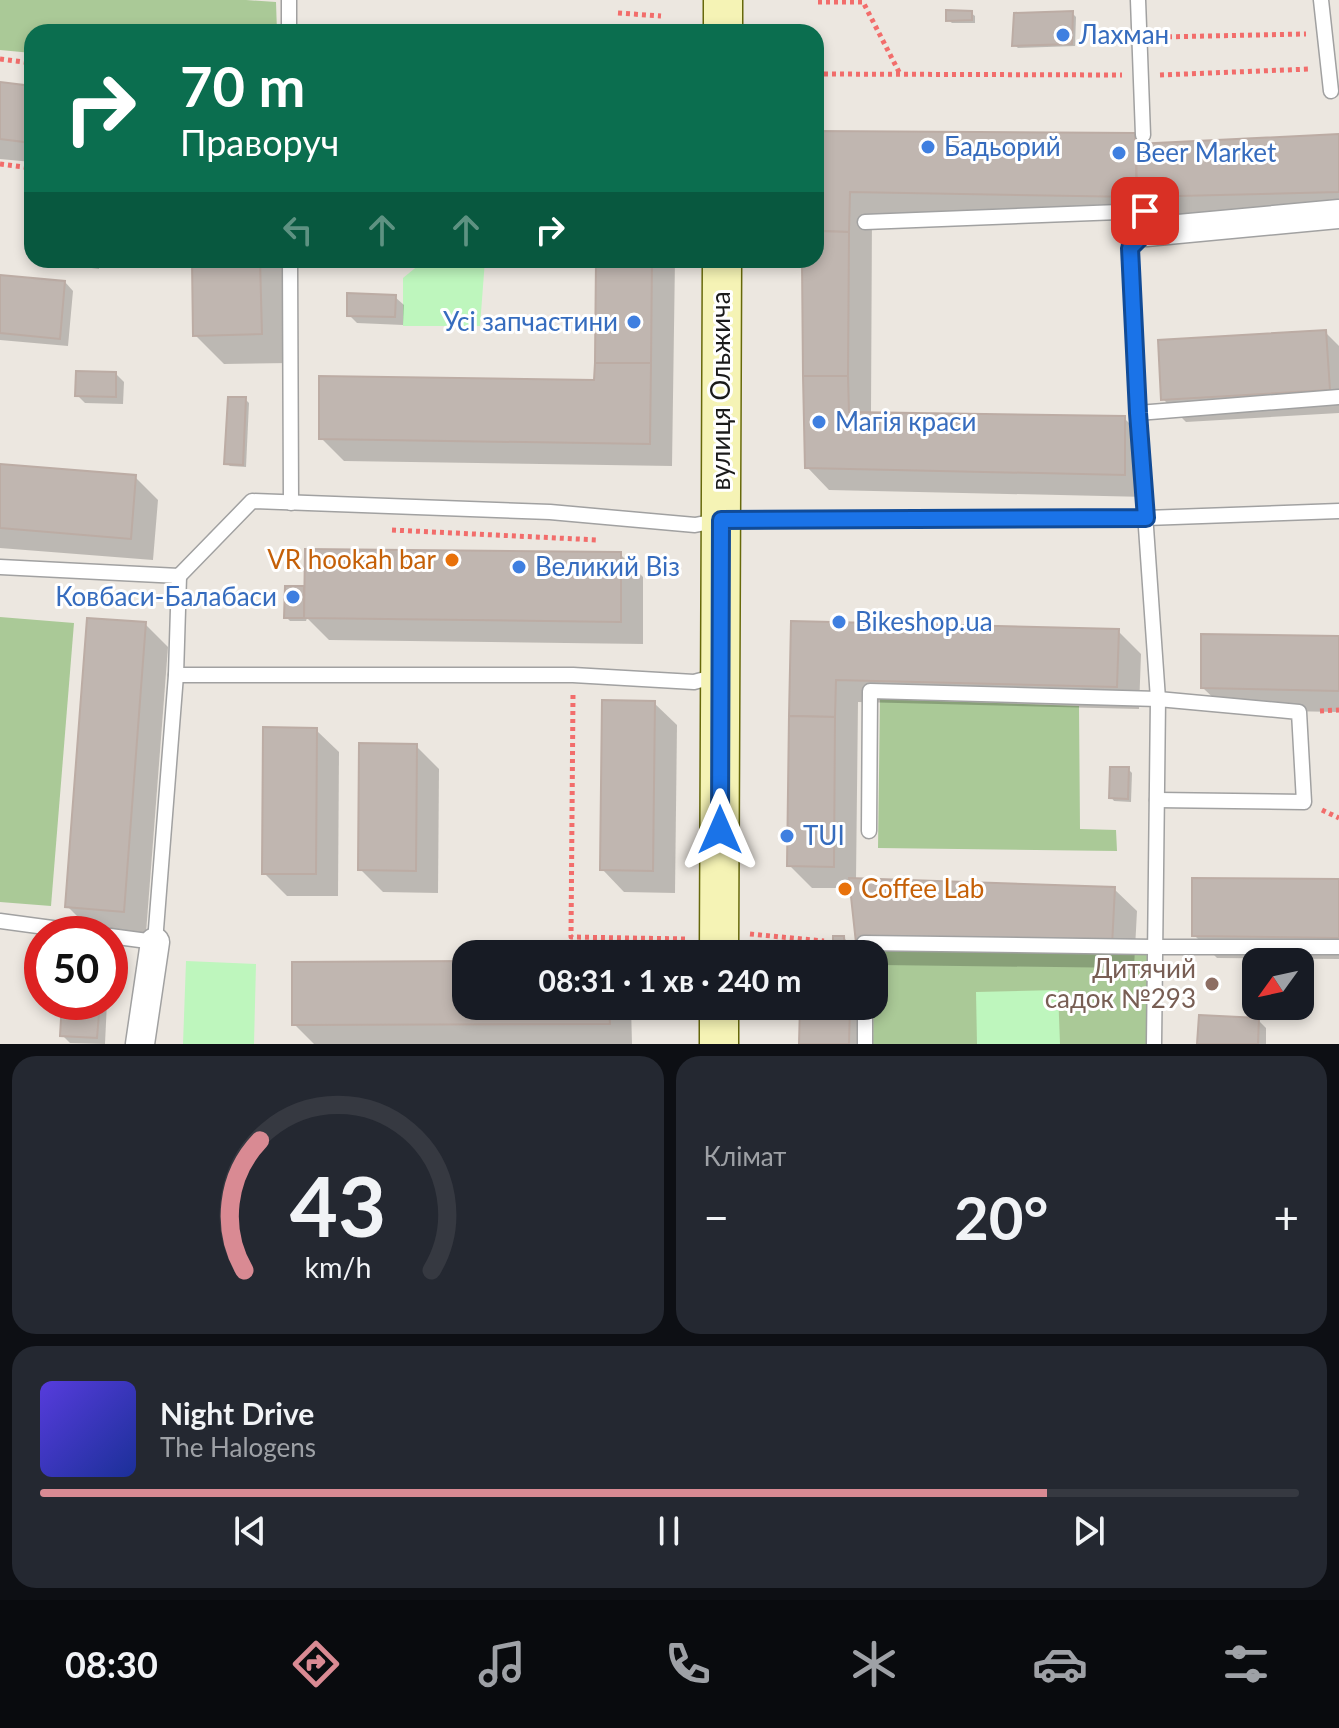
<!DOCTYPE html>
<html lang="uk">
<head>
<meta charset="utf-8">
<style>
  :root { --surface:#171b24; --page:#242831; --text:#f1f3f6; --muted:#9ea1a6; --line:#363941; --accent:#d98a93 }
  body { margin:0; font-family:Lato,sans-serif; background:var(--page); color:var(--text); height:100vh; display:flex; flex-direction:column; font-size:30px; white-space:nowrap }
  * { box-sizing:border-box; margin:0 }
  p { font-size:26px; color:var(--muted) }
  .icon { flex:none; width:44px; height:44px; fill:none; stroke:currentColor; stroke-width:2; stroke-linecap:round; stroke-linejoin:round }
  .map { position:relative; height:1044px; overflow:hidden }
  .sheet { display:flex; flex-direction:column; gap:12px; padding:12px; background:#0d0f14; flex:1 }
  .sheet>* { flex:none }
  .top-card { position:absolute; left:24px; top:24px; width:800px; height:244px; border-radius:24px; box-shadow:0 4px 12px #0003; background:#0b6e4f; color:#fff; overflow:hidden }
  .needle { width:52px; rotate:237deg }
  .tools { position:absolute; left:1242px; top:948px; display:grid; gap:16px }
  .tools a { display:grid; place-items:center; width:72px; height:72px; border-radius:16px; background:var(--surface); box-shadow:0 4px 12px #0003; font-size:40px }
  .speed { position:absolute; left:24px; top:916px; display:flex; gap:16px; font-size:40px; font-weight:700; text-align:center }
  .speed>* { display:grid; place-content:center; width:104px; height:104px; border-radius:50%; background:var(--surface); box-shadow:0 4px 12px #0003; line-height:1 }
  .speed .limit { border:12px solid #d22; background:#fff; color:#111 }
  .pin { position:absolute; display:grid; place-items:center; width:68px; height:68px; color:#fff; margin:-34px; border-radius:16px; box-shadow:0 4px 12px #0006 }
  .me { position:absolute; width:88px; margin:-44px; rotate:0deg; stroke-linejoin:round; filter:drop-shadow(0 0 6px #0008) }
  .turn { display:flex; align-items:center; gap:28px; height:168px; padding:0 24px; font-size:36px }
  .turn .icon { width:104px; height:104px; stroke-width:2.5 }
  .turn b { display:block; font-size:56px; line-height:68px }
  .lanes { display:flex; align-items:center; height:76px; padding:0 24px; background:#0003; justify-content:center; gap:40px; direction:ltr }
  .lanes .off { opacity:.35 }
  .big { font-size:60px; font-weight:700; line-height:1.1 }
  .sheet .tile { flex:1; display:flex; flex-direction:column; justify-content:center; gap:12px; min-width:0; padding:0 28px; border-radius:24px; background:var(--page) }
  .sheet .dial { align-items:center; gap:0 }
  .dial svg { height:208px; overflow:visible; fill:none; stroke:var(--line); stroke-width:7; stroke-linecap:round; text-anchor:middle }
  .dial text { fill:var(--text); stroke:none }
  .song { display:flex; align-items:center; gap:24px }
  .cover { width:96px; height:96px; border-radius:12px; background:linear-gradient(135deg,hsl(250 70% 55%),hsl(230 70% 35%)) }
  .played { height:8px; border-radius:4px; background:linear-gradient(90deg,var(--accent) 80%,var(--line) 80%) }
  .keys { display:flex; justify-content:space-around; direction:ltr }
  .heat { display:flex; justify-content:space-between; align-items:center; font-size:44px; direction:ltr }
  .sheet .tiles { flex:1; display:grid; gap:12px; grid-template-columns:1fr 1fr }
  .tile:last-child { grid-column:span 2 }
  .trip { position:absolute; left:452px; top:940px; width:436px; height:80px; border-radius:24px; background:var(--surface); box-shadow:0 4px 12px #0003; font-weight:700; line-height:80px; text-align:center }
  .menu { display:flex; height:128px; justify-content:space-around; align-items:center; background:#090b0e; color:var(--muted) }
  .menu .icon { width:56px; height:56px }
  .menu .on { color:var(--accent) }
  .menu b { font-size:36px; color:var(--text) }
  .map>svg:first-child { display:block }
  .forest { fill:#aac997 }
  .park { fill:#bef6bd }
  .shadow { fill:#0003 }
  .building { fill:#c0b6b0; stroke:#bcaca4; stroke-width:2 }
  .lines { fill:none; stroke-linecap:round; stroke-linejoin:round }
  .service-casing { stroke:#a1a1a1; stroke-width:17 }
  .minor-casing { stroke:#a1a1a1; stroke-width:31 }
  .secondary-casing { stroke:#67690a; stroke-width:41 }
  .path { stroke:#f26d6b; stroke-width:5; stroke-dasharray:4 4; stroke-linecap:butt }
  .service { stroke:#fff; stroke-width:14 }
  .minor { stroke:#fff; stroke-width:28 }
  .secondary { stroke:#f5f3b5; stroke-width:38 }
  .route-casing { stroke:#114b97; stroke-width:20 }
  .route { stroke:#1a73e8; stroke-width:14 }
  .shop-dot { fill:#3f7fe0; stroke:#fff; stroke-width:3 }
  .food-dot { fill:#e8710a; stroke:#fff; stroke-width:3 }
  .education-dot { fill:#8d6e63; stroke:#fff; stroke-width:3 }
  .labels { text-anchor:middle; stroke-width:6; stroke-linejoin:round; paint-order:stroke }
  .shop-label { font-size:26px; fill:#366cbe; stroke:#fff; text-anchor:start }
  .street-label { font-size:26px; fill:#1a1a1a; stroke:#fff }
  .food-label { font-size:26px; fill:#c56008; stroke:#fff; text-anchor:end }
  .education-label { font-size:26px; fill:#785e54; stroke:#fff; text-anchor:end }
</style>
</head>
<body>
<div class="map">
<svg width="1339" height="1044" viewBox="0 0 1339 1044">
  <rect width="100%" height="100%" fill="#ece7e0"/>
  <!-- forest -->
  <g class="forest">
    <polygon points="0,0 246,0 276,2 277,32 32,32 32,53 0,50"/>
    <polygon points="0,617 74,623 51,906 0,902"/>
    <polygon points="880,699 1079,706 1080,829 1116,830 1117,851 878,848"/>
    <polygon points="872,947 1148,952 1147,1044 873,1044 874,954 872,954"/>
  </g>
  <!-- park -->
  <g class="park">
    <polygon points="425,260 485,260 480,326 403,326 403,278"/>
    <polygon points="186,961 256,964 254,1044 183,1044"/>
    <polygon points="1058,990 1060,1044 977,1044 976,992"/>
  </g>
  <!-- shadow -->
  <g class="shadow">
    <polygon points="971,13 975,16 975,23 952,23 948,20"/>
    <polygon points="1072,13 1076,17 1075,46 1018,48 1014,45"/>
    <polygon points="0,84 32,88 32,162 0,159"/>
    <polygon points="816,133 1134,135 1145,146 1339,136 1339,215 1161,219 872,214 871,415 1124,418 1147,441 1147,497 829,490 807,467 803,260 816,260"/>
    <polygon points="43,260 99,260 99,269 46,262"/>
    <polygon points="194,260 288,260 290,363 224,364 195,335"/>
    <polygon points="598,260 675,260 672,466 344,461 321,438 596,382"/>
    <polygon points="0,277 65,282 73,291 68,346 0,340"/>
    <polygon points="395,297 404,305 403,325 357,323 349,315"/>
    <polygon points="1325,332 1339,346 1339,413 1186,422 1163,399"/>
    <polygon points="116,374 124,382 123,404 85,403 77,395"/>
    <polygon points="245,399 249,403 246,467 230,466 226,463"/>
    <polygon points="0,466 135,477 158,500 153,560 0,548"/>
    <polygon points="620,554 643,577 643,644 329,640 307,618 306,621 290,621 286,617 303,588 306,591"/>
    <polygon points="793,623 1118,631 1141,654 1139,709 858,702 856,880 1114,889 1137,911 1134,968 880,965 874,958 874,954 870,954 852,888 812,888 789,865"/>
    <polygon points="145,624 168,647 146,933 90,929 67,906"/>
    <polygon points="1339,638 1339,712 1226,710 1203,688"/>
    <polygon points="654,703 677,725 675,893 624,892 602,869"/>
    <polygon points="316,730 339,752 338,896 287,896 264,873"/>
    <polygon points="416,746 439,769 438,893 383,892 360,869"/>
    <polygon points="1128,769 1132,773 1131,802 1114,801 1111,797"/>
    <polygon points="1339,881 1339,959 1217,958 1194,935"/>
    <polygon points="844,938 860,954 835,954"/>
    <polygon points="466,963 466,1006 631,1006 632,1044 314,1044 294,1024"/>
    <polygon points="64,1002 107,1002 105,1044 70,1043 62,1035"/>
    <polygon points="802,1006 873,1006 872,1044 801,1044"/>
    <polygon points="1258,1020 1266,1028 1266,1044 1199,1044"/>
  </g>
  <!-- building -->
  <g class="building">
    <polygon points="946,10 972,11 972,20 946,21"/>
    <polygon points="1073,11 1072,44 1012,46 1014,13"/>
    <polygon points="0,82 32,86 32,143 0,139"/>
    <polygon points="816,131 1135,133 1137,197 850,192 849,232 816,231"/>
    <polygon points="1339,134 1339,192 1137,197 1136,144"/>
    <polygon points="816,231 849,232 848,376 803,376 802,260 816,260"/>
    <polygon points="192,260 260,260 262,334 193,336"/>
    <polygon points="596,260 652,260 651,363 595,363"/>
    <polygon points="0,275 65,281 60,339 0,333"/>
    <polygon points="347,293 396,295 395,317 347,316"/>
    <polygon points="1326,330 1330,390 1161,400 1158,340"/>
    <polygon points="595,363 651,363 650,444 319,439 319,376 594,380"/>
    <polygon points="76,371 116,372 116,397 75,396"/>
    <polygon points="803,376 848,376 849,412 1125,416 1125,475 805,468"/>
    <polygon points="228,397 246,397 243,465 224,464"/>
    <polygon points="0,464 136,475 131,539 0,528"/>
    <polygon points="305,549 621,552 621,622 304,618"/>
    <polygon points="285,586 304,586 304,618 284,618"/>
    <polygon points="87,618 146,622 124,912 65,907"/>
    <polygon points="791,621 1119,629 1117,687 836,680 835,717 789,716"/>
    <polygon points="1201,634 1339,636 1339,691 1201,688"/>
    <polygon points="602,700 655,701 653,871 600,870"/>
    <polygon points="789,716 835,717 834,867 787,866"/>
    <polygon points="263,727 317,728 316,874 262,874"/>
    <polygon points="359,743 417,744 416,871 358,870"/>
    <polygon points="1110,767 1129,767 1128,799 1109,798"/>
    <polygon points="849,878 1115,887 1112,946 856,943"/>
    <polygon points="1192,878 1339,879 1339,938 1192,936"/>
    <polygon points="833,936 844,936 845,954 833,954"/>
    <polygon points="466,961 466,1006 609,1006 610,1024 292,1025 292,962"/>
    <polygon points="62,1002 100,1002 97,1038 60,1036"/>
    <polygon points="800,1006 850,1006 849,1044 799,1044"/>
    <polygon points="1199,1015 1259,1018 1258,1044 1197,1044"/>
  </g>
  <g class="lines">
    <defs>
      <g id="service">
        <polyline points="289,0 289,32"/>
        <polyline points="1138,0 1143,135"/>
        <polyline points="1321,0 1331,91"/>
        <polyline points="865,222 1145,211 1146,232 1130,248 1138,413 1158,699 1154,1044"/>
        <polyline points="290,260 291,503"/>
        <polyline points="1138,413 1339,397"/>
        <polyline points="0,567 179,576 252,501 550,512 695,525 721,520 763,519 1146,518 1339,511"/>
        <polyline points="176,675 573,675 694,682 720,675"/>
        <polyline points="869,831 870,691 1158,699 1299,712 1304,802 1157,800"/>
        <polyline points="0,921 97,934"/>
        <polyline points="110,936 155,942 176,675 179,576"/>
        <polyline points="864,954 864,943 1154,947 1339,947"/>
        <polyline points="865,1006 865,1044"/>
      </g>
      <g id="minor">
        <polyline points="1146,232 1339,214"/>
        <polyline points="140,1044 155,942"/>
      </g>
      <g id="secondary">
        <polyline points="723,32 723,0"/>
        <polyline points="719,954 722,260"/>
        <polyline points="719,1044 719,1006"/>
      </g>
    </defs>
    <!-- service casing -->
    <use href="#service" class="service-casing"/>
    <!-- minor casing -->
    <use href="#minor" class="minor-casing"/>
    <!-- secondary casing -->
    <use href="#secondary" class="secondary-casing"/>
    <!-- path -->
    <g class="path">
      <polyline points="818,2 863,2 900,74"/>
      <polyline points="618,13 661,16"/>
      <polyline points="1160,37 1306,34"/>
      <polyline points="0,59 32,63"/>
      <polyline points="816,74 1122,75"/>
      <polyline points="1160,75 1310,69"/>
      <polyline points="0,164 32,168"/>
      <polyline points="392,530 598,540"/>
      <polyline points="573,695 571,937 687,939"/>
      <polyline points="1320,711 1339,710"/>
      <polyline points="1322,810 1339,818"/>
      <polyline points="750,934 824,941"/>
    </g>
    <!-- service -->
    <use href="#service" class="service"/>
    <!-- minor -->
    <use href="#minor" class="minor"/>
    <!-- secondary -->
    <use href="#secondary" class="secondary"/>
  </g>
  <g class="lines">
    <defs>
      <polyline id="route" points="720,830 721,520 1146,518 1138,413 1130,248 1146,232 1145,211"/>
    </defs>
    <!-- route casing -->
    <use href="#route" class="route-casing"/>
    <!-- route -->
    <use href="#route" class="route"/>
  </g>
  <!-- markers -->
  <g class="shop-dot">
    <circle cx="1063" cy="35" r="8"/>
    <circle cx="928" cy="147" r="8"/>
    <circle cx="1119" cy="153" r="8"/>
    <circle cx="634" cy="322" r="8"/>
    <circle cx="819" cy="422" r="8"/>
    <circle cx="519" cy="567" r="8"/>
    <circle cx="293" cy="597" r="8"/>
    <circle cx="839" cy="622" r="8"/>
    <circle cx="787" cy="836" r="8"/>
  </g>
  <g class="food-dot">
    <circle cx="452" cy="560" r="8"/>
    <circle cx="845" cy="889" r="8"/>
  </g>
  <circle class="education-dot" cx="1212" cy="984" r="8"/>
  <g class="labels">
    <!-- shop labels -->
    <g class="shop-label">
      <text x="1079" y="44">Лахман</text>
      <text x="944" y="156">Бадьорий</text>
      <text x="1135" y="162">Beer Market</text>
      <text x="618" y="331" text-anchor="end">Усі запчастини</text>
      <text x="835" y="431">Магія краси</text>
      <text x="535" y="576">Великий Віз</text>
      <text x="277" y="606" text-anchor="end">Ковбаси-Балабаси</text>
      <text x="855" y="631">Bikeshop.ua</text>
      <text x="803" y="845">TUI</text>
    </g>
    <!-- street labels -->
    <g class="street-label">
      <text transform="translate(721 391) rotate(-90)" y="9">вулиця Ольжича</text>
    </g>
    <!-- food labels -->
    <g class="food-label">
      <text x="436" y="569">VR hookah bar</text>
      <text x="861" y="898" text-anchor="start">Coffee Lab</text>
    </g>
    <!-- education labels -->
    <g class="education-label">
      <text x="1196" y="978">Дитячий<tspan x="1196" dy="30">садок №293</tspan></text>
    </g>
  </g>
</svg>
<div class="tools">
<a><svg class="needle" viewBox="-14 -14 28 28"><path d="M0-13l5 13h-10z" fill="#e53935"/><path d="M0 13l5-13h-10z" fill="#9ea1a6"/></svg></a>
</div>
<div class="speed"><div class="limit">50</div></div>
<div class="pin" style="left:1145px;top:211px;background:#d93025"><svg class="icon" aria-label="arrive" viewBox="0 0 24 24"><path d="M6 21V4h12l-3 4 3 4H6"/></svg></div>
<svg class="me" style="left:720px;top:830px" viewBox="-20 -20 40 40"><path d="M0-17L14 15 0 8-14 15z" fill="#1a73e8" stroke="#fff" stroke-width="4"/></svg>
<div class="trip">08:31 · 1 хв · 240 m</div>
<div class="top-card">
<div class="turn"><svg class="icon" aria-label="right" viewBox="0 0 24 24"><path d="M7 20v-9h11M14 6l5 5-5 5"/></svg><div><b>70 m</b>Праворуч</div></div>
<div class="lanes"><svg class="icon off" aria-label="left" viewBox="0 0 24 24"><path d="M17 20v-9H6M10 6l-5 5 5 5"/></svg><svg class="icon off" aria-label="ahead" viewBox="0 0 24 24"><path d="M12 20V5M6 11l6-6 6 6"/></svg><svg class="icon off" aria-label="ahead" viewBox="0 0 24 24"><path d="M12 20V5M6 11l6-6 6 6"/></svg><svg class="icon" aria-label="right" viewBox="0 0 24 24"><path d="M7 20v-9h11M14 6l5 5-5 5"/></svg></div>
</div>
</div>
<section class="sheet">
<div class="tiles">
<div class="tile dial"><svg viewBox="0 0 100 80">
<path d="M14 69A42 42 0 1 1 86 69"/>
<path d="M14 69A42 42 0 0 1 20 19" stroke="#d98a93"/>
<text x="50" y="56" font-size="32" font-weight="700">43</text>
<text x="50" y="72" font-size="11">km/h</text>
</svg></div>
<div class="tile"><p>Клімат</p>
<div class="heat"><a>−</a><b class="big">20°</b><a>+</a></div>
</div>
<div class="tile">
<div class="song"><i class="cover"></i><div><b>Night Drive</b><p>The Halogens</p></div></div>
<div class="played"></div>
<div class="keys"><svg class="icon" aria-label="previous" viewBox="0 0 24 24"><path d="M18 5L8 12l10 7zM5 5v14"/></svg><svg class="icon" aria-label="pause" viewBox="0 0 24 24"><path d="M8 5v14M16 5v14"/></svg><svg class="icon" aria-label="next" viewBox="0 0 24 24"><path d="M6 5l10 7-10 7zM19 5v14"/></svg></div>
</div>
</div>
</section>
<nav class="menu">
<b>08:30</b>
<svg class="icon on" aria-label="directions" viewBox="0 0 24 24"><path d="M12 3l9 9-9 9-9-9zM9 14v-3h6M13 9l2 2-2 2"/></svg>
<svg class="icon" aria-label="music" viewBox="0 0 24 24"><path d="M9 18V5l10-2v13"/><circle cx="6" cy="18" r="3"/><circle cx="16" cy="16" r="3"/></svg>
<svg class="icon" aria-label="phone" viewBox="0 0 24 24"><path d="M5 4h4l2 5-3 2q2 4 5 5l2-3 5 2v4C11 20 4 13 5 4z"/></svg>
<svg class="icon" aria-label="climate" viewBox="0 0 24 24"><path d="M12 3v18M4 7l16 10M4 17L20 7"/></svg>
<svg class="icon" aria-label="car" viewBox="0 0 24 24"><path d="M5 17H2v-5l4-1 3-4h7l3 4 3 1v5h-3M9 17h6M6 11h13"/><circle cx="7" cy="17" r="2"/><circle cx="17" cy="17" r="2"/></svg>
<svg class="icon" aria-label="filters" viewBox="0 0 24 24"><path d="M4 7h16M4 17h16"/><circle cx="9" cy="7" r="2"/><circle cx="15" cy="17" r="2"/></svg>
</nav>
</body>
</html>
